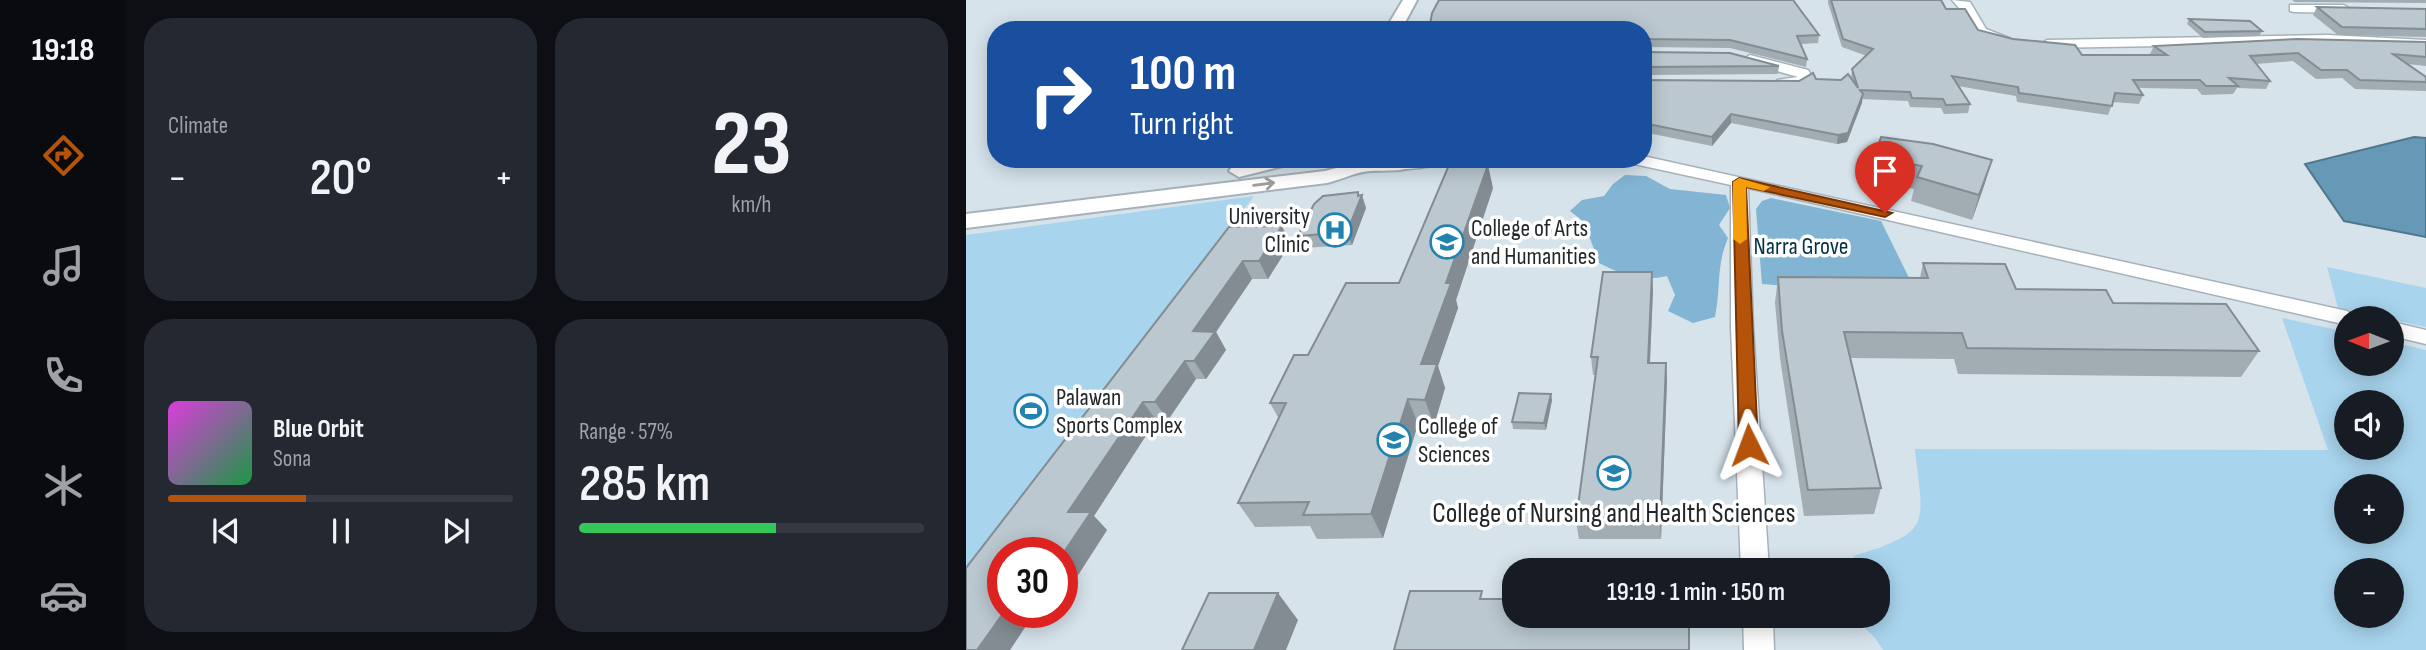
<!DOCTYPE html>
<html lang="en">
<head>
<meta charset="utf-8">
<style>
  :root { --surface:#171b24; --page:#242831; --text:#f1f3f6; --muted:#9ea1a6; --line:#363941; --accent:#b45309 }
  body { margin:0; font-family:"Sofia Sans Condensed",sans-serif; background:var(--page); color:var(--text); height:100vh; display:flex; flex-direction:column; font-size:26px; white-space:nowrap }
  * { box-sizing:border-box; margin:0 }
  p { font-size:23px; color:var(--muted) }
  .icon { flex:none; width:38px; height:38px; fill:none; stroke:currentColor; stroke-width:2; stroke-linecap:round; stroke-linejoin:round }
  .map { position:relative; flex:1; overflow:hidden }
  .panel { display:flex; flex-direction:column; gap:18px; padding:18px; background:#0d0f14; width:840px }
  .panel>* { flex:none }
  .banner { position:absolute; left:21px; top:21px; width:665px; height:147px; border-radius:28px; box-shadow:0 4px 18px #0003; background:#1a4fa0; color:#fff; overflow:hidden }
  .needle { width:46px; rotate:271deg }
  .controls { position:absolute; left:1368px; top:306px; display:grid; gap:14px }
  .controls a { display:grid; place-items:center; width:70px; height:70px; border-radius:50%; background:var(--surface); box-shadow:0 4px 18px #0003; font-size:35px }
  .speed { position:absolute; left:21px; top:537px; display:flex; gap:14px; font-size:35px; font-weight:700; text-align:center }
  .speed>* { display:grid; place-content:center; width:91px; height:91px; border-radius:50%; background:var(--surface); box-shadow:0 4px 18px #0003; line-height:1 }
  .speed .limit { border:10px solid #d22; background:#fff; color:#111 }
  .pin { position:absolute; display:grid; place-items:center; width:60px; height:60px; color:#fff; margin:-72px -30px; border-radius:50% 50% 50% 0; rotate:-45deg; box-shadow:0 0 7px #0007 }
  .pin .icon { rotate:45deg }
  .me { position:absolute; width:77px; margin:-38px; rotate:357deg; stroke-linejoin:round; filter:drop-shadow(0 0 5px #0008) }
  .turn { display:flex; align-items:center; gap:24px; height:147px; padding:0 28px; font-size:32px }
  .turn .icon { width:91px; height:91px; stroke-width:2.5 }
  .turn b { display:block; font-size:49px; line-height:60px }
  .big { font-size:52px; font-weight:600; line-height:1.1 }
  .panel .card { flex:1; display:flex; flex-direction:column; justify-content:center; gap:10px; min-width:0; padding:0 24px; border-radius:28px; background:var(--page) }
  .panel .dial { align-items:center; gap:0 }
  .dial b { font-size:91px; line-height:1 }
  .song { display:flex; align-items:center; gap:21px }
  .cover { width:84px; height:84px; border-radius:10px; background:linear-gradient(135deg,hsl(300 70% 55%),hsl(140 70% 35%)) }
  .played { height:7px; border-radius:4px; background:linear-gradient(90deg,var(--accent) 40%,var(--line) 40%) }
  .keys { display:flex; justify-content:space-around; direction:ltr }
  .heat { display:flex; justify-content:space-between; align-items:center; font-size:38px; direction:ltr }
  .charge { height:10px; border-radius:5px; background:linear-gradient(90deg,#34c759 57%,var(--line) 0) }
  .panel .tiles { flex:1; display:grid; gap:18px; grid-template-columns:repeat(2,1fr) }
  .trip { position:absolute; left:536px; top:558px; width:388px; height:70px; border-radius:28px; background:var(--surface); box-shadow:0 4px 18px #0003; font-weight:600; line-height:70px; text-align:center }
  main { display:flex; flex:1; min-height:0 }
  .menu { display:flex; flex-direction:column; width:126px; justify-content:space-around; align-items:center; background:#090b0e; color:var(--muted) }
  .menu .icon { width:49px; height:49px }
  .menu .active { color:var(--accent) }
  .menu b { font-size:32px; color:var(--text) }
  .map>svg:first-child { display:block }
  .green { fill:#a8d4ed; fill-rule:evenodd }
  .forest { fill:#81b5d3 }
  .water { fill:#6599b6; stroke:#51778c; stroke-width:2 }
  .lines { fill:none; stroke-linecap:round; stroke-linejoin:round }
  .minor-casing { stroke:#a6b2b9; stroke-width:3 }
  .tertiary-casing { stroke:#a6b2b9; stroke-width:4 }
  .minor { fill:#fff; fill-rule:evenodd }
  .tertiary { fill:#fff; fill-rule:evenodd }
  .wall { fill:#a1acb3 }
  .shaded-wall { fill:#838c92 }
  .building { fill:#bbc8d0; stroke:#838c92; stroke-width:2 }
  .oneway { stroke:#9c9e9f }
  .route { fill:#b45309; stroke:#753606; stroke-width:2 }
  .slow { fill:#f59e0b }
  .labels { text-anchor:middle; stroke-width:7; stroke-linejoin:round; paint-order:stroke }
  .poi-label { font-size:24px; fill:#222729; stroke:#fff; text-anchor:start }
  .park-label { font-size:24px; fill:#023246; stroke:#fff }
  .near-poi-label { font-size:28px; fill:#222729; stroke:#fff }
</style>
</head>
<body>
<main>
<nav class="menu">
<b>19:18</b>
<svg class="icon active" aria-label="directions" viewBox="0 0 24 24"><path d="M12 3l9 9-9 9-9-9zM9 14v-3h6M13 9l2 2-2 2"/></svg>
<svg class="icon" aria-label="music" viewBox="0 0 24 24"><path d="M9 18V5l10-2v13"/><circle cx="6" cy="18" r="3"/><circle cx="16" cy="16" r="3"/></svg>
<svg class="icon" aria-label="phone" viewBox="0 0 24 24"><path d="M5 4h4l2 5-3 2q2 4 5 5l2-3 5 2v4C11 20 4 13 5 4z"/></svg>
<svg class="icon" aria-label="climate" viewBox="0 0 24 24"><path d="M12 3v18M4 7l16 10M4 17L20 7"/></svg>
<svg class="icon" aria-label="car" viewBox="0 0 24 24"><path d="M5 17H2v-5l4-1 3-4h7l3 4 3 1v5h-3M9 17h6M6 11h13"/><circle cx="7" cy="17" r="2"/><circle cx="17" cy="17" r="2"/></svg>
</nav>
<section class="panel">
<div class="tiles">
<div class="card"><p>Climate</p>
<div class="heat"><a>−</a><b class="big">20°</b><a>+</a></div>
</div>
<div class="card dial"><b>23</b><p>km/h</p></div>
<div class="card">
<div class="song"><i class="cover"></i><div><b>Blue Orbit</b><p>Sona</p></div></div>
<div class="played"></div>
<div class="keys"><svg class="icon" aria-label="previous" viewBox="0 0 24 24"><path d="M18 5L8 12l10 7zM5 5v14"/></svg><svg class="icon" aria-label="pause" viewBox="0 0 24 24"><path d="M8 5v14M16 5v14"/></svg><svg class="icon" aria-label="next" viewBox="0 0 24 24"><path d="M6 5l10 7-10 7zM19 5v14"/></svg></div>
</div>
<div class="card"><p>Range · 57%</p><b class="big">285 km</b><div class="charge"></div></div>
</div>
</section>
<div class="map">
<svg width="1460" height="650" viewBox="0 0 1460 650">
  <rect width="100%" height="100%" fill="#d6e3eb"/>
  <!-- green -->
  <g class="green">
    <polygon points="288,196 0,588 0,235"/>
    <polygon points="1361,267 1460,288 1460,327 1372,308"/>
    <path d="M1316,318L1381,332V364H1426V342L1460,350V650H917L909,638L887,616H912V570H883L888,556C968,531 957,526 949,449L1362,450ZM1426,402V448H1381V402ZM1381,486H1426V532H1381ZM1426,570V616H1381V570Z"/>
  </g>
  <!-- forest -->
  <g class="forest">
    <path d="M659,175L680,176L704,189L760,195L764,208L753,225L762,238C750,266 755,287 749,317L727,323L702,311L709,295L701,276C675,282 657,275 633,263L618,222L604,211L616,200L638,196L647,184Z"/>
    <polygon points="805,198 915,221 952,296 796,284 790,209 796,201"/>
  </g>
  <!-- water -->
  <polygon class="water" points="1448,137 1460,138 1460,237 1378,221 1339,164"/>
  <g class="lines">
    <defs>
      <g id="minor">
        <path d="M986,0L1004,2L1020,29L1043,38V44C1012,48 1003,17 986,0Z"/>
        <polygon points="1324,5 1378,5 1384,9 1378,13 1328,12 1324,11"/>
        <polygon points="1362,35 1460,40 1460,48 1362,43 1081,48 1075,44 1081,40"/>
        <polygon points="784,55 842,70 847,78 832,87 811,86 811,80 832,77 779,62 777,59"/>
        <polygon points="677,156 1381,311 1391,318 1381,318 1381,325 782,188 787,327 803,570 775,570 765,327 765,185 668,164 660,159 677,159"/>
        <path d="M487,159C478,167 429,173 421,165L436,159Z"/>
        <polygon points="1426,322 1460,330 1460,344 1426,336"/>
        <polygon points="777,616 807,616 808,650 778,650"/>
      </g>
      <g id="tertiary">
        <polygon points="437,0 451,0 435,30 419,30"/>
        <polygon points="296,159 332,159 329,163 273,177 263,171 266,167"/>
        <path d="M372,159H459C448,173 421,170 405,171C391,171 375,180 361,183L0,228V214L359,171L374,167L370,162Z"/>
      </g>
    </defs>
    <!-- minor casing -->
    <use href="#minor" class="minor-casing"/>
    <!-- tertiary casing -->
    <use href="#tertiary" class="tertiary-casing"/>
    <!-- minor -->
    <use href="#minor" class="minor"/>
    <!-- tertiary -->
    <use href="#tertiary" class="tertiary"/>
  </g>
  <!-- wall -->
  <g class="wall">
    <polygon points="862,0 975,0 980,9 1012,30 1116,55 1186,55 1184,54 1188,46 1460,42 1460,66 1441,64 1460,82 1460,91 1389,89 1376,78 1350,79 1327,61 1290,64 1304,81 1300,89 1271,88 1267,94 1236,95 1231,89 1173,88 1177,95 1173,104 1147,102 1142,115 1051,102 1050,96 992,86 1004,104 1002,113 978,114 975,108 944,107 942,101 896,99 881,142 871,144 765,123 746,146 677,132 677,80 833,81 850,79 875,80 885,79 886,69 901,56 876,47 862,3"/>
    <polygon points="1326,0 1460,0 1460,3 1329,2"/>
    <polygon points="1351,7 1460,9 1460,37 1372,35 1347,15"/>
    <polygon points="1223,19 1296,31 1293,36 1237,38 1221,24"/>
    <polygon points="677,30 853,35 852,43 835,44 841,59 840,67 764,48 677,47"/>
    <polygon points="677,52 813,66 812,74 677,75"/>
    <polygon points="915,137 1019,183 1006,220 945,201 948,189 904,181 908,158"/>
    <polygon points="527,188 490,300 492,308 472,366 479,388 468,425 452,424 417,538 351,539 344,526 289,527 272,503 313,419 304,403 342,355 433,283"/>
    <polygon points="392,192 400,208 386,245 337,248 332,236"/>
    <polygon points="316,226 324,244 302,279 286,279 250,332 260,350 240,379 230,379 202,420 190,420 128,516 141,530 96,600 96,553 37,553 37,612 69,612 44,650 0,650 0,568 263,227"/>
    <polygon points="957,263 1050,289 1147,303 1293,351 1275,377 992,374 988,359 885,358 915,488 908,514 838,516 814,358 809,303 812,277 954,278"/>
    <polygon points="687,290 684,363 700,363 701,381 695,539 613,539 610,521 629,375 627,375 625,357"/>
    <polygon points="586,400 580,430 547,429 546,422"/>
  </g>
  <!-- shaded-wall -->
  <g class="shaded-wall">
    <polygon points="897,94 896,103 881,142 871,144 872,135"/>
    <polygon points="765,114 765,123 746,146 746,137"/>
    <polygon points="1026,160 1019,183 1006,220 1013,195"/>
    <polygon points="522,165 527,188 490,300 492,308 472,366 479,388 468,425 459,400 455,364 480,283"/>
    <polygon points="392,192 395,198 396,195 400,208 386,245 381,232"/>
    <polygon points="316,226 324,244 302,279 293,261"/>
    <polygon points="277,261 286,279 250,332 260,350 240,379 228,361 227,331"/>
    <polygon points="686,272 687,290 683,381 682,363"/>
    <polygon points="219,361 230,379 202,420 189,402"/>
    <polygon points="700,363 701,381 695,539 694,521"/>
    <polygon points="585,394 586,400 580,430 578,423"/>
    <polygon points="442,399 452,424 417,538 405,514"/>
    <polygon points="177,402 190,420 128,516 141,530 96,600 96,555 102,512"/>
    <polygon points="312,593 332,620 320,650 288,650"/>
    <polygon points="38,612 69,612 44,650 11,650"/>
  </g>
  <!-- building -->
  <g class="building">
    <polygon points="473,0 827,0 853,35 831,36 841,59 764,40 677,39 677,30 463,30 466,13"/>
    <polygon points="865,0 975,0 980,9 999,9 1012,30 1047,39 1109,45 1116,55 1201,55 1188,46 1331,39 1460,42 1460,57 1427,54 1460,77 1460,82 1394,80 1381,70 1355,70 1332,53 1284,56 1304,81 1263,78 1272,86 1240,86 1234,80 1167,80 1177,95 1149,93 1146,106 1053,93 1052,87 986,76 1004,104 980,105 977,99 946,98 944,92 894,90 897,94 882,133 872,135 765,114 746,137 677,123 677,80 833,81 847,73 850,79 875,80 882,74 892,88 886,69 907,49 877,39"/>
    <polygon points="1351,7 1460,9 1460,29 1376,27"/>
    <polygon points="1223,19 1284,21 1296,31 1239,32"/>
    <polygon points="677,52 764,53 813,66 677,67"/>
    <polygon points="915,137 967,144 1026,160 1013,195 951,177 956,166 908,158"/>
    <polygon points="483,165 522,165 480,283 485,283 455,364 471,364 459,400 442,399 405,514 337,515 343,502 272,503 320,403 304,403 328,355 342,355 380,283 433,283"/>
    <polygon points="392,192 392,196 396,195 381,232 332,236 348,204 357,196"/>
    <polygon points="316,226 293,261 277,261 227,331 249,332 228,361 219,361 189,402 177,402 102,512 125,512 96,555 96,553 37,553 37,612 38,612 11,650 0,650 0,568 263,227"/>
    <polygon points="957,263 1039,264 1050,289 1140,290 1147,303 1260,304 1293,351 1001,348 996,333 878,332 915,488 842,490 816,331 812,277 962,278"/>
    <polygon points="637,272 686,272 682,363 700,363 694,521 610,521 632,357 625,357"/>
    <polygon points="553,393 585,394 578,423 546,422"/>
    <polygon points="444,591 516,591 514,599 548,599 548,616 723,616 723,650 428,650"/>
    <polygon points="243,593 312,593 288,650 216,650"/>
  </g>
  <!-- one-way arrows -->
  <defs><path id="oneway-shaft" d="M-6 0H5M1.5-3L5.5 0L1.5 3" fill="none" stroke-width="1.6" stroke-linecap="round" stroke-linejoin="round" transform="scale(1.75)"/></defs>
  <use class="oneway" href="#oneway-shaft" transform="translate(298 184) rotate(-7)"/>
  <!-- route -->
  <polygon class="route" points="773,178 926,213 919,217 780,187 792,445 783,453 773,445 767,182"/>
  <!-- slow -->
  <polygon class="slow" points="773,178 804,187 798,191 780,187 781,239 774,244 767,239 767,182"/>
  <!-- icons -->
  <defs>
    <symbol id="hospital-ring" viewBox="-11 -11 22 22"><circle r="9.5" fill="#fff" stroke="#2283ae" stroke-width="1.5"/><path d="M-5-5h3v3.5h4V-5h3V5h-3V1.5h-4V5h-3Z" fill="#2283ae"/></symbol>
    <symbol id="university-ring" viewBox="-11 -11 22 22"><circle r="9.5" fill="#fff" stroke="#2283ae" stroke-width="1.5"/><path d="M0-5L7-2L0 1L-7-2ZM-4 1L0 2.5L4 1V4Q0 6-4 4Z" fill="#2283ae"/></symbol>
    <symbol id="stadium-ring" viewBox="-11 -11 22 22"><circle r="9.5" fill="#fff" stroke="#2283ae" stroke-width="1.5"/><path d="M0-5a6.5 5 0 1 0 0 10a6.5 5 0 1 0 0-10ZM-3.5-1.8h7v3.6h-7Z" fill="#2283ae"/></symbol>
  </defs>
  <g fill-rule="evenodd">
    <use href="#hospital-ring" x="350" y="211" width="38" height="38"/>
    <use href="#university-ring" x="462" y="223" width="38" height="38"/>
    <use href="#stadium-ring" x="46" y="392" width="38" height="38"/>
    <use href="#university-ring" x="409" y="421" width="38" height="38"/>
    <use href="#university-ring" x="629" y="454" width="38" height="38"/>
  </g>
  <g class="labels">
    <!-- poi labels -->
    <g class="poi-label">
      <text x="344" y="224" text-anchor="end">University<tspan x="344" dy="28">Clinic</tspan></text>
      <text x="505" y="236">College of Arts<tspan x="505" dy="28">and Humanities</tspan></text>
      <text x="90" y="405">Palawan<tspan x="90" dy="28">Sports Complex</tspan></text>
      <text x="452" y="434">College of<tspan x="452" dy="28">Sciences</tspan></text>
    </g>
    <!-- park labels -->
    <g class="park-label">
      <text x="835" y="254">Narra Grove</text>
    </g>
    <!-- near-poi labels -->
    <g class="near-poi-label">
      <text x="648" y="522">College of Nursing and Health Sciences</text>
    </g>
  </g>
</svg>
<div class="controls">
<a><svg class="needle" viewBox="-14 -14 28 28"><path d="M0-13l5 13h-10z" fill="#e53935"/><path d="M0 13l5-13h-10z" fill="#9ea1a6"/></svg></a>
<a><svg class="icon" aria-label="sound" viewBox="0 0 24 24"><path d="M4 9h4l5-4v14l-5-4H4zM17 9q2 3 0 6"/></svg></a>
<a>+</a>
<a>−</a>
</div>
<div class="speed"><div class="limit">30</div></div>
<div class="pin" style="left:919px;top:213px;background:#d93025"><svg class="icon" aria-label="arrive" viewBox="0 0 24 24"><path d="M6 21V4h12l-3 4 3 4H6"/></svg></div>
<svg class="me" style="left:783px;top:445px" viewBox="-20 -20 40 40"><path d="M0-17L14 15 0 8-14 15z" fill="#b45309" stroke="#fff" stroke-width="4"/></svg>
<div class="trip">19:19 · 1 min · 150 m</div>
<div class="banner">
<div class="turn"><svg class="icon" aria-label="right" viewBox="0 0 24 24"><path d="M7 20v-9h11M14 6l5 5-5 5"/></svg><div><b>100 m</b>Turn right</div></div>
</div>
</div>
</main>
</body>
</html>
